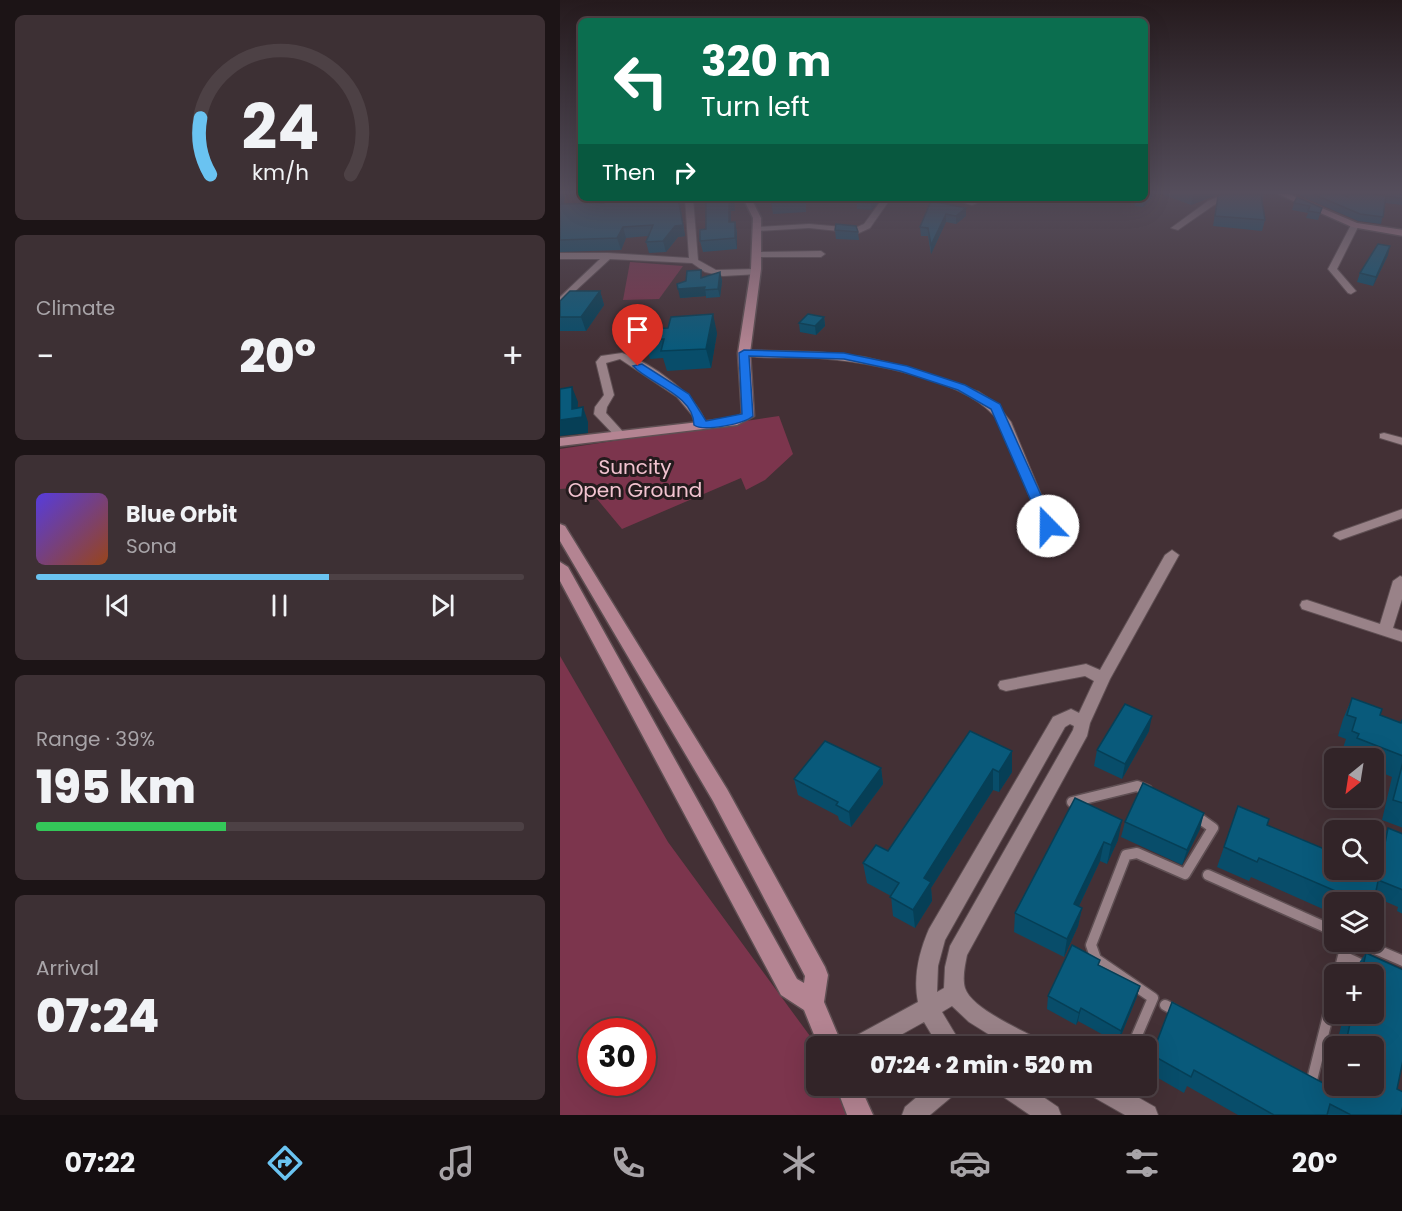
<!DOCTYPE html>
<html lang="en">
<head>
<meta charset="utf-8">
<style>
  :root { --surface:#322428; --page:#3d3034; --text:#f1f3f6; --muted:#a8a4a8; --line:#4d4145; --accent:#6ac3f1 }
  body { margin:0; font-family:Poppins,sans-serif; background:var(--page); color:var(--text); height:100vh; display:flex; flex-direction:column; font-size:22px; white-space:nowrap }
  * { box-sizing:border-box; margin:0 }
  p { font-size:20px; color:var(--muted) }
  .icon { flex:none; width:33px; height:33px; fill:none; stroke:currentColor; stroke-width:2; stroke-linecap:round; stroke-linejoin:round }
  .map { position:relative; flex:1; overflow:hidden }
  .panel { display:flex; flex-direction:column; gap:15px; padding:15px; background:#1c1416; width:560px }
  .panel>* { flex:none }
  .hud { position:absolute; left:18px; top:18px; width:570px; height:183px; border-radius:9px; box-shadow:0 6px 24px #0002,0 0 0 2px var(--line); background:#0b6e4f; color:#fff; overflow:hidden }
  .needle { width:39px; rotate:210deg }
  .tools { position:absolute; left:764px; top:748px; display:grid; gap:12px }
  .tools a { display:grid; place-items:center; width:60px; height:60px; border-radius:9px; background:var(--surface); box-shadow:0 6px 24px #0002,0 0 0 2px var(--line); font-size:30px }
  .speed { position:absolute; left:18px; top:1018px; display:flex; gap:12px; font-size:30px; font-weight:700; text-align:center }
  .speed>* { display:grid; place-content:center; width:78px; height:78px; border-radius:50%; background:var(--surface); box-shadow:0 6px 24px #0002,0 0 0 2px var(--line); line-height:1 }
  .speed .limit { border:9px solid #d22; background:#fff; color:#111 }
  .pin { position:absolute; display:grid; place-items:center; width:51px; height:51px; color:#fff; margin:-62px -26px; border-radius:50% 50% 50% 0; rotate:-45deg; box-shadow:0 0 6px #0007 }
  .pin .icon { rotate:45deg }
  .me { position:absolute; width:66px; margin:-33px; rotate:338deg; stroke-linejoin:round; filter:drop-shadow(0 0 4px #0008) }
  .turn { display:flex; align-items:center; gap:21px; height:126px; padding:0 24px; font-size:27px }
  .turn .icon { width:78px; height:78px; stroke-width:2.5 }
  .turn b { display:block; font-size:42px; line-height:51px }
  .then { display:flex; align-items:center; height:57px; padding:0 24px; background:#0003; gap:12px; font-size:22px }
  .big { font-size:45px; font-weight:800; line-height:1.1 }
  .panel .widget { flex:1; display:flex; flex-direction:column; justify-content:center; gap:9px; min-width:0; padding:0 21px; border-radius:9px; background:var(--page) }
  .panel .dial { align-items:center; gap:0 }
  .dial svg { height:156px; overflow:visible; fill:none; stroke:var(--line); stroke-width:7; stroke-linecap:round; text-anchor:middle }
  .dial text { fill:var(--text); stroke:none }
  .song { display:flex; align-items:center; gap:18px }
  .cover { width:72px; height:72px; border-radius:9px; background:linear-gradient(135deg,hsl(250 70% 55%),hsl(20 70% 35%)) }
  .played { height:6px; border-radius:3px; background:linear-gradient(90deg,var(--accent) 60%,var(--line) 60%) }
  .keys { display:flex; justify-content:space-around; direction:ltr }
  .heat { display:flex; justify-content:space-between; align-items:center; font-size:33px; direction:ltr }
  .charge { height:9px; border-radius:4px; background:linear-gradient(90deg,#34c759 39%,var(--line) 0) }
  .trip { position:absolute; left:246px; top:1036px; width:351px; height:60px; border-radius:9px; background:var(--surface); box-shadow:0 6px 24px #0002,0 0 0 2px var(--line); font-weight:800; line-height:60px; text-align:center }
  .tabs { display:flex; height:96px; justify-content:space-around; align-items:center; background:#140e10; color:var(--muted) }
  .tabs .icon { width:42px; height:42px }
  .tabs .on { color:var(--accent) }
  .tabs b { font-size:27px; color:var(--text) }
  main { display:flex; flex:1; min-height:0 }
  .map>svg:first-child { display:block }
  .green { fill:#7c354d; fill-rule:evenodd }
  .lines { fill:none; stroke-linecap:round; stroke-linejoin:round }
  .lane-casing { stroke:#5f4f53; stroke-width:13 }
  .street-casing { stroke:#5f4f53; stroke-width:2 }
  .secondary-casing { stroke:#5f4f53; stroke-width:3 }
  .lane { stroke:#998288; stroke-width:10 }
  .street { fill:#998288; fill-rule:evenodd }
  .secondary { fill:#b48492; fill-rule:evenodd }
  .wall { fill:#084d6a }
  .shaded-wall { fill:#063f56 }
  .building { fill:#095a7b; stroke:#063f56; stroke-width:1.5 }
  .route { fill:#1a73e8; stroke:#114b97; stroke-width:1.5 }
  .labels { text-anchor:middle; stroke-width:6; stroke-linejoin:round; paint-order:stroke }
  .park-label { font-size:20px; fill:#f2c3d0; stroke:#241b1d }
</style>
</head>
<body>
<main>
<section class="panel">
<div class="widget dial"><svg viewBox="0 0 100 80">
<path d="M14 69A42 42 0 1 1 86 69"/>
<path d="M14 69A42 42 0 0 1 9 40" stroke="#6ac3f1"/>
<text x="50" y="56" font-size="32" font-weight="700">24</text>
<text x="50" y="72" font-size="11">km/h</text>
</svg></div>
<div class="widget"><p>Climate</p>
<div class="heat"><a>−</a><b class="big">20°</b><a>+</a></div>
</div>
<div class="widget">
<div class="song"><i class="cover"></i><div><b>Blue Orbit</b><p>Sona</p></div></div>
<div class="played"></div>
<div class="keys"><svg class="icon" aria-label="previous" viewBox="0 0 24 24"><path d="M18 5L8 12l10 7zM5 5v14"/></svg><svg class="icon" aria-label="pause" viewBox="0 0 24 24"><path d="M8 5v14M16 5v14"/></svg><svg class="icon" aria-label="next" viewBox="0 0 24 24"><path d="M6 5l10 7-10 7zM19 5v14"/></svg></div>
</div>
<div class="widget"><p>Range · 39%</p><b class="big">195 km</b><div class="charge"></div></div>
<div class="widget"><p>Arrival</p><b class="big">07:24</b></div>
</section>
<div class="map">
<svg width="843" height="1115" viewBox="0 0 843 1115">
  <rect width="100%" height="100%" fill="#433035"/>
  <!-- green -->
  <g class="green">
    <polygon points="70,262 123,266 99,299 63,300"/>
    <polygon points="219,416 233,454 205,480 186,490 181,478 62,529 27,487 0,489 0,449"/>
    <path d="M0,656L108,842L258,1047L256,1086H287L308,1115H0ZM32,1032H82V1083H32Z"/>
  </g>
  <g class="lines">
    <defs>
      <g id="lane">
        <polyline points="512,802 577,786 587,790"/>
        <polyline points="648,875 774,931"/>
        <polyline points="799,942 843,961"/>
        <polyline points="778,975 783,956 807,967"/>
        <polyline points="605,1005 618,1012"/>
        <polyline points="572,1047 593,998 536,959 531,945 566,855 577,853 625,874 653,828 636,816"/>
        <polyline points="749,1082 751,1084 774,992"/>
      </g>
      <g id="street">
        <polygon points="665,194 675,194 654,205 618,230 611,228 648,201"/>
        <polygon points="125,198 133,198 138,260 156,270 196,269 199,270 199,274 163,276 145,272 132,263 50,259 0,305 0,297 40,259 0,259 0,253 48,253 129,258"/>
        <polygon points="323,198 331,198 310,228 299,233 249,228 197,231 193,229 197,227 249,224 295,228 304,224"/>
        <polygon points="387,198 412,201 430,198 412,205"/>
        <polygon points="792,223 799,225 777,269 796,291 791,294 788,293 768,269"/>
        <polygon points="197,252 261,251 265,254 261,257 194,257 193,255"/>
        <path d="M184,350L258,352L304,357L354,369L419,392L436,403L451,422L494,526L488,530L483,529L439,422C410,379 308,362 258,358C234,356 204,360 180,355L179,353Z"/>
        <path d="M62,353C90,362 139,396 146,425L144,427H136L132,415L117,397L60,359L46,363L54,395L47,407L46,413L65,434L59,437L55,436L34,414L35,407L44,395L36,362L41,356Z"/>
        <polygon points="824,433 843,438 843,445 820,438 820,434"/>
        <polygon points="843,509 843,518 780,540 773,536 775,533"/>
        <path d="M612,550L619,555L550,679L530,723L527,736L407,955C405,965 402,978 405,988C411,1008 460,1029 478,1039L481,1047H449L409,1022L392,1006L382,1012L403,1047H379L364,1022L319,1047H287L290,1039L358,1002C353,977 359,952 369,929L493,717L511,709L519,713L534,681L525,676L446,691L440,689L438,685L440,681L526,664L540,670L605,555ZM510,724L514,726L513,730L390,946L385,967L384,988L377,992L378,966L385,940L505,727Z"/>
        <polygon points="840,576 843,577 843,596 833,628 843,631 843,642 742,609 740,605 742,601 747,600 820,624 833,581"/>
        <polygon points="370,1086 398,1086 395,1094 370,1115 342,1115 345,1107"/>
        <polygon points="436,1086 467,1086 498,1107 501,1115 470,1115 439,1094"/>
        <polygon points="525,1086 558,1086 595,1107 598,1115 565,1115 528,1094"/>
      </g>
      <g id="secondary">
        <polygon points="718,194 729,194 797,223 843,230 843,236 792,227"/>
        <polygon points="183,198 191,198 201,218 201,269 190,353 194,416 177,425 0,446 0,438 174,418 182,414 178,353 191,269 193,218"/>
        <polygon points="0,524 5,526 167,789 265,967 268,975 264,1002 283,1047 259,1047 244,1010 221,995 0,581 0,562 8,567 237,979 244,983 245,976 153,801 0,541"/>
        <polygon points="276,1086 300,1086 313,1115 287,1115"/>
      </g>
    </defs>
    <!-- lane casing -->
    <use href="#lane" class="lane-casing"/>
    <!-- street casing -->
    <use href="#street" class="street-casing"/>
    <!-- secondary casing -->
    <use href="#secondary" class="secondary-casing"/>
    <!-- lane -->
    <use href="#lane" class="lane"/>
    <!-- street -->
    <use href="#street" class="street"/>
    <!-- secondary -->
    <use href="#secondary" class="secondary"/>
  </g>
  <!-- wall -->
  <g class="wall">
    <polygon points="0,194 6,194 3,204 44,203 45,198 119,198 125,236 118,237 106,252 89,253 86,242 88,236 66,238 61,250 0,252"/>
    <polygon points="585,194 595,194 583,207 575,206 573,198 585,198"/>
    <polygon points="602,194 659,194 631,205"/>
    <polygon points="704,194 702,203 705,220 702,231 653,226 658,196"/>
    <polygon points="740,194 781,194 783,195 783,194 813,194 826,196 843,194 843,205 825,203 821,224 798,221 740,196"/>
    <polygon points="146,198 175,211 171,211 171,222 175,222 177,233 177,249 143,252 140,241 146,229"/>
    <polygon points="246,198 246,212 213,214 211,202"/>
    <polygon points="322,198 312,210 297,209 297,202"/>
    <polygon points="371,201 406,208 406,216 396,224 386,222 371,254 368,236 361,236 360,227"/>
    <polygon points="734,203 762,208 758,220 746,218 748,213 732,210"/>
    <polygon points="275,230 298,232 299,240 276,239"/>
    <polygon points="828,255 813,286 797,282 800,273"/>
    <polygon points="160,272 162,281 160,297 146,298 146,296 120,298 143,277"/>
    <polygon points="40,291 44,305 26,331 0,331 0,301"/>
    <polygon points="264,317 265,326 256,335 240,332 239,323"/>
    <polygon points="157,333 151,368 107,371 103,358 90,359 85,340"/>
    <polygon points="792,698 820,715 840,722 843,718 843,828 822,820 832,777 813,769 813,759 787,759 789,754 782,751 786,739 778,736 783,719"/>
    <polygon points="589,731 562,779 534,766 537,750"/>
    <polygon points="452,751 452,772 439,792 433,790 371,888 372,901 355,928 333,916 331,896 307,883 303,863 328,851"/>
    <polygon points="321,768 323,784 291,827 279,820 278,816 238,795 234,779"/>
    <polygon points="515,798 558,840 547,864 540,861 519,906 522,908 518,926 504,957 454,932 455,913"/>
    <polygon points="678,806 707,825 813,870 819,843 828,828 843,834 843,914 837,911 838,907 815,897 813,903 774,903 774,914 691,877 689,881 657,867"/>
    <polygon points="565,822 640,829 622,865 561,837"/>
    <polygon points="806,953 843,970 843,1060 837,1089 843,1092 843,1105 841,1115 678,1115 627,1086 624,1093 586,1071 612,1002 767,1085 774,1056 774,1086 813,1086 813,1047 776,1047 784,1014 813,1014 813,975 792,975 793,971"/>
    <polygon points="539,965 580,986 576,999 558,1043 518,1021 516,1025 487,1009 488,996"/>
  </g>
  <!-- shaded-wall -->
  <g class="shaded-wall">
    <polygon points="0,194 6,194 0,215"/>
    <polygon points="587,194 595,194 583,207 584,198 585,198 585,196"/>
    <polygon points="635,194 659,194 631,205 633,195"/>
    <polygon points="118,198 125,236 118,237 106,252 103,241"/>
    <polygon points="174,198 175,211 171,211 171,234 169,222 169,200"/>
    <polygon points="316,198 322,198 312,210 311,203"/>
    <polygon points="406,208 406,216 396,224 396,216"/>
    <polygon points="386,214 386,222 371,254 371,245"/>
    <polygon points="175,222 177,233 177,249 175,238"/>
    <polygon points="63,227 66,238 61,250 57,238"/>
    <polygon points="830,246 828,255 813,286 816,277"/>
    <polygon points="160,272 162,281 160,297 158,289"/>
    <polygon points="145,287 146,296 120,298 118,289"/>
    <polygon points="40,291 44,305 26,331 21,317"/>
    <polygon points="153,314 157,333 151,368 146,349"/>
    <polygon points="264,317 265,326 256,335 255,326"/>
    <polygon points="12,387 18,402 17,418 23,407 28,422 28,433 0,436 0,420 12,409"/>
    <polygon points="592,716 589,731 562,779 565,764"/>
    <polygon points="452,751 452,772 439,792 439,772"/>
    <polygon points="321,768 323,784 291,827 289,812"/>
    <polygon points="433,769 433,790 371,888 372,901 355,928 353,910 364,878"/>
    <polygon points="644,813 640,829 622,865 627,850"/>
    <polygon points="562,820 558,840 547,864 551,845"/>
    <polygon points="544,842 540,861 511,923 514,904"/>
    <polygon points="522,908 518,926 504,957 507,939"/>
    <polygon points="580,986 576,999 558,1043 561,1031"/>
    <polygon points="521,1008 518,1021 516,1025 519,1013"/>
  </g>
  <!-- building -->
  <g class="building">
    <polygon points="662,194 704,194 701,194 705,220 655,216 658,196"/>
    <polygon points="753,194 781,194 788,197 787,194 813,194 826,196 827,194 843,194 843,198 826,196 823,217 800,214"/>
    <polygon points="737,197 762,208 760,213 748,211 750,206 734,203"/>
    <polygon points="45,198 118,198 123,225 115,226 103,241 86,242 93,225 63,227 57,238 0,240 0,204 44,203"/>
    <polygon points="146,198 173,198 173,200 169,200 169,222 175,222 175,238 140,241 140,230 146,229"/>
    <polygon points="212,198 245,198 245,200 211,202"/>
    <polygon points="299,198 316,198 311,203 297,202"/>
    <polygon points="371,201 406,208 396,216 386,214 371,245 368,228 360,227"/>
    <polygon points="276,224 296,226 298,232 275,230"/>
    <polygon points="818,244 830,246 816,277 800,273"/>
    <polygon points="141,270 141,278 160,272 158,289 144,290 145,287 118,289 117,284 126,281 127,271"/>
    <polygon points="10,291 40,291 21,317 0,317 0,301"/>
    <polygon points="153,314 146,349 101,351 104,339 85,340 88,329 108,328 111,317"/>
    <polygon points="248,314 264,317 255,326 239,323"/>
    <polygon points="12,387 12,409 23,407 22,417 0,420 0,389"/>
    <polygon points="792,698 822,709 820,715 841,723 843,718 843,756 797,738 799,734 792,731 796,718 787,715"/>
    <polygon points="565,704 592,716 565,764 537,750"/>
    <polygon points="410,731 452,751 439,772 433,769 364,878 371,882 353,910 330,897 339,883 303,863 316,845 328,851"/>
    <polygon points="265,741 321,768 289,812 276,805 278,802 234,779"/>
    <polygon points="843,762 843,803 833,800"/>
    <polygon points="583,783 644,813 627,850 565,822"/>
    <polygon points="515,798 562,820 551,845 544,842 514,904 522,908 507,939 455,913"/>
    <polygon points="678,806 709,819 707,825 774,853 774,870 813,870 813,869 820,872 813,905 813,903 792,903 786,900 787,896 699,858 697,862 664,847"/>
    <polygon points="828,828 843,834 843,890 818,880"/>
    <polygon points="512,945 540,960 538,965 580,986 561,1031 521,1008 519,1013 488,996"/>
    <polygon points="806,953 843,970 843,1060 837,1089 843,1092 843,1105 841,1115 791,1115 770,1104 767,1115 714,1115 634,1070 631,1077 592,1055 612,1002 776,1090 777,1086 813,1086 813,1047 785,1047 792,1014 813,1014 813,975 801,975"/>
  </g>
  <!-- sky -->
  <linearGradient id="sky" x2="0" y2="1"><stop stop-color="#251a1d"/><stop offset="0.55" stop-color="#554e5c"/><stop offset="1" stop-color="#554e5c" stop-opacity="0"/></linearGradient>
  <rect width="843" height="350" fill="url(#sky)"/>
  <!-- route -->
  <path class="route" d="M184,350L284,353L347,366L405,385L440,404L495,526L488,530L482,526L431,409L398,390L340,371L284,359L189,356L193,416C184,424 143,432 134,425C134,395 90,384 73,366L82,364L129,394L146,421L182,414L179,353Z"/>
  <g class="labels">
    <!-- park labels -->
    <g class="park-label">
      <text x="75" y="474">Suncity<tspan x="75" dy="23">Open Ground</tspan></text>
    </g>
  </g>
</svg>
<div class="tools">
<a><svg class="needle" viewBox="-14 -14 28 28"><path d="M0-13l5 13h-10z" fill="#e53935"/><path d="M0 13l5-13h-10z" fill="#a8a4a8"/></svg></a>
<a><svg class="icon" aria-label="search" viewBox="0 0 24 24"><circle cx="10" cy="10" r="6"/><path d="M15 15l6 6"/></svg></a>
<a><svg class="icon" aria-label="layers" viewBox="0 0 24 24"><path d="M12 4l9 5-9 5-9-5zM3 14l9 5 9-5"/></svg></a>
<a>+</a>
<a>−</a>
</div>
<div class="speed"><div class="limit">30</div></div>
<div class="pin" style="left:78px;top:366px;background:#d93025"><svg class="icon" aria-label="arrive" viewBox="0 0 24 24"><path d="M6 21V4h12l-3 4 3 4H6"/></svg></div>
<svg class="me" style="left:488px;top:526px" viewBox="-20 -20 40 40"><circle r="19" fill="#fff"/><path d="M0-13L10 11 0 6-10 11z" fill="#1a73e8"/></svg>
<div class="trip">07:24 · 2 min · 520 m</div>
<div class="hud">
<div class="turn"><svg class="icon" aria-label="left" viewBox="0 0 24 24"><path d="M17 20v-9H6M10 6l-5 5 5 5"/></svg><div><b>320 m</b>Turn left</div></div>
<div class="then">Then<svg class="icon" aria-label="right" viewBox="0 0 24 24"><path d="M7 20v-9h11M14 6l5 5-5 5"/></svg></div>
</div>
</div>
</main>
<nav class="tabs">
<b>07:22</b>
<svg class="icon on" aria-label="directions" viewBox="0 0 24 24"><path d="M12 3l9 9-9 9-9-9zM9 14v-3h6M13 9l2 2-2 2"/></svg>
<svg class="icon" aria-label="music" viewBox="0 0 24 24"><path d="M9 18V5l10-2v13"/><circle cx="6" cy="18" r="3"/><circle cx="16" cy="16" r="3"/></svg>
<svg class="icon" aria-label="phone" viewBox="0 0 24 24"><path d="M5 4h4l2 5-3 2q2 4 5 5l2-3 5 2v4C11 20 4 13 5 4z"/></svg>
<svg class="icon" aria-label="climate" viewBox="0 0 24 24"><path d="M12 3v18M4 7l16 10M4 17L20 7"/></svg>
<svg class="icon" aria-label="car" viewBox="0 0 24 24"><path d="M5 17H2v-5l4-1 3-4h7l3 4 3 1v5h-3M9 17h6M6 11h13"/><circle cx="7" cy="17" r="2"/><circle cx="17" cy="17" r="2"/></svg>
<svg class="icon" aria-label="filters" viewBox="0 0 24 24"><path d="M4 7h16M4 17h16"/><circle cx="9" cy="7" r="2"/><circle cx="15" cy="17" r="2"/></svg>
<b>20°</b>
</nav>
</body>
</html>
